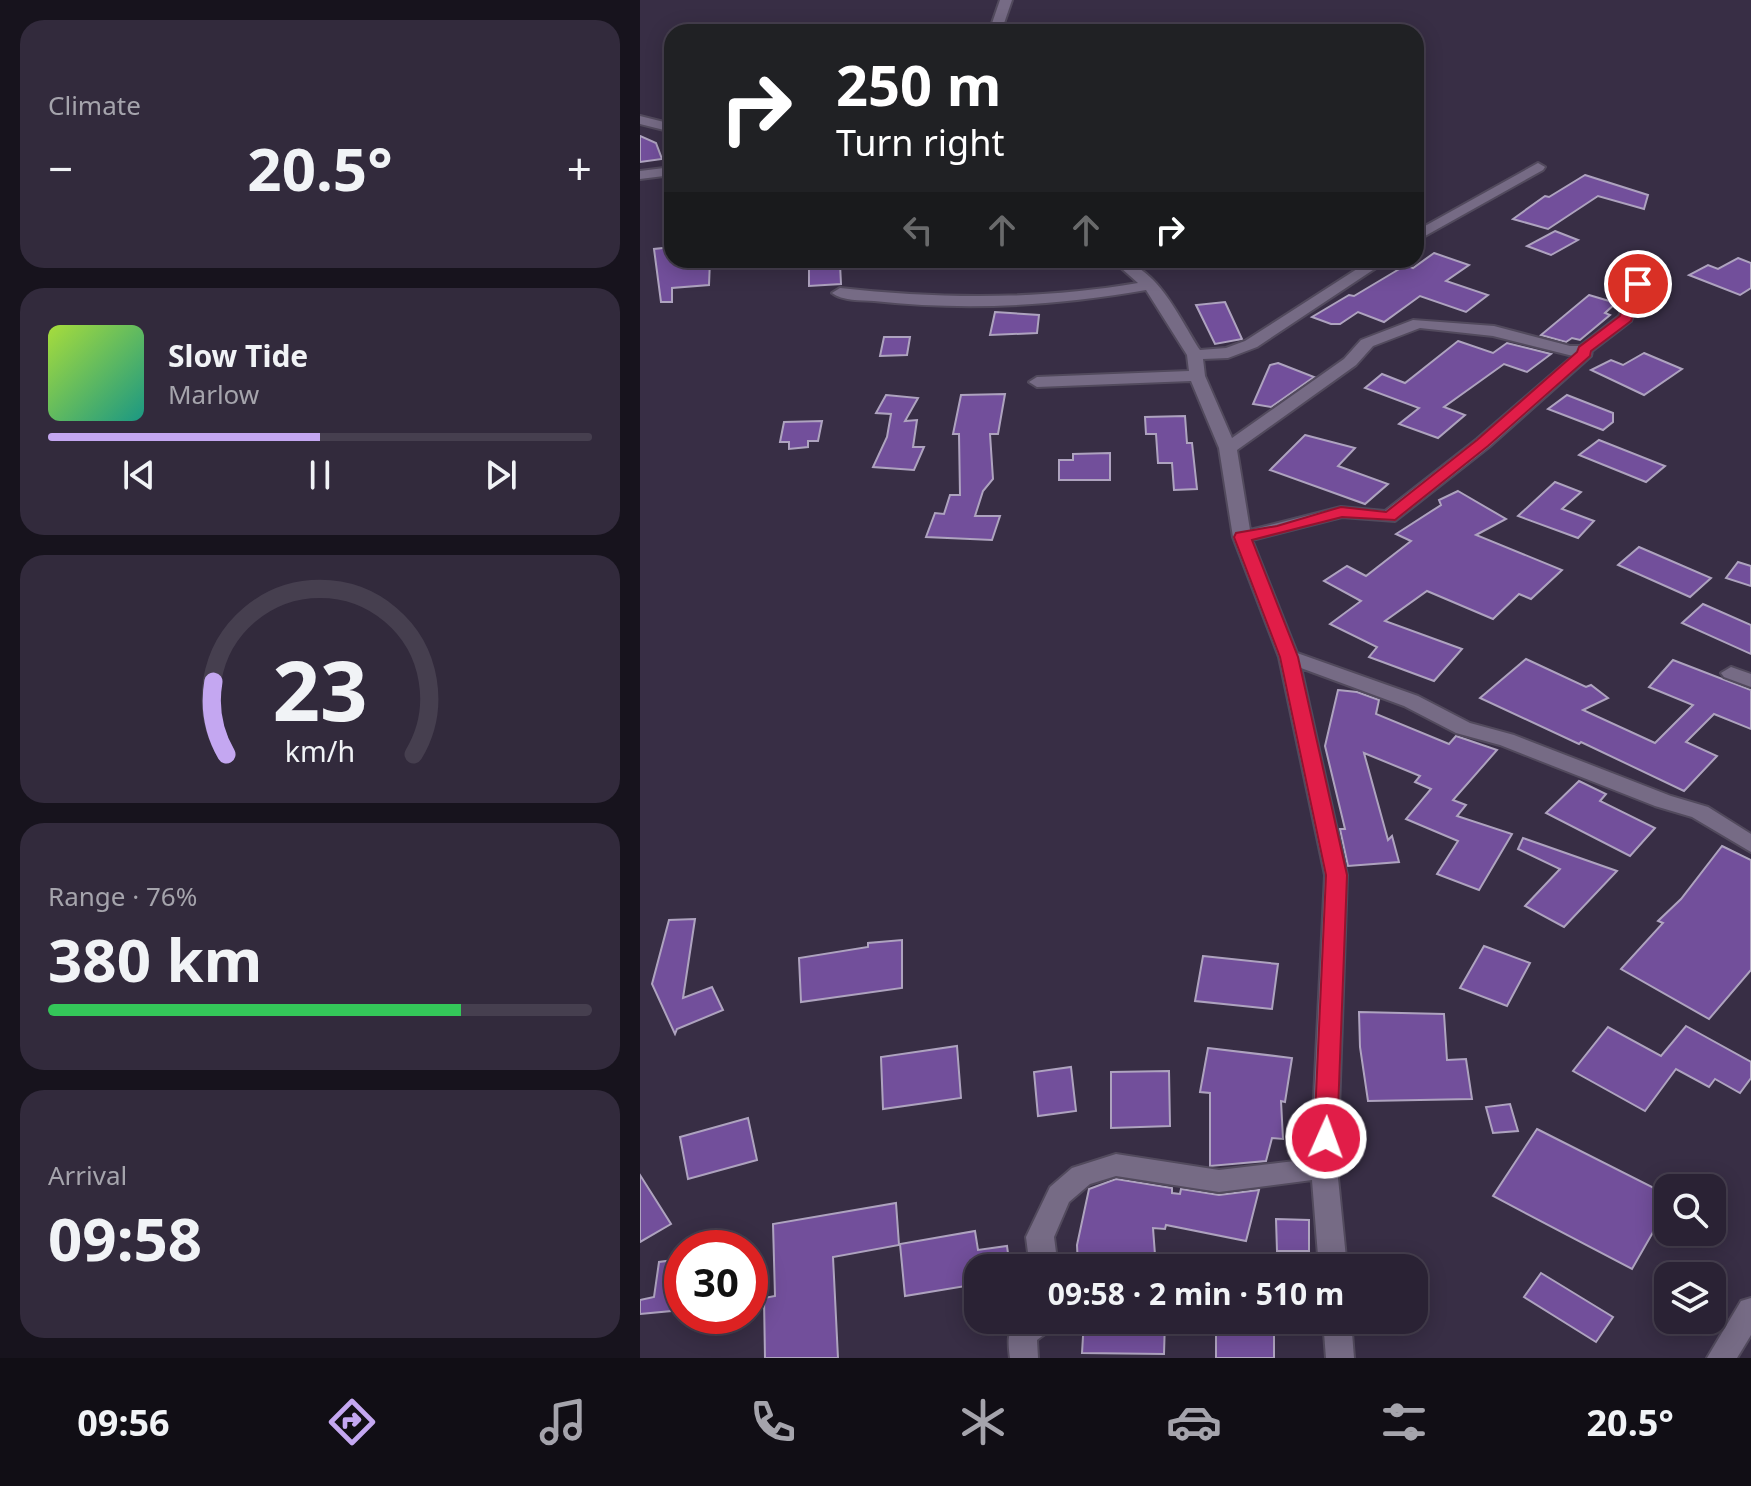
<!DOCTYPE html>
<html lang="en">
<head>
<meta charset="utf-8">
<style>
  :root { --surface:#2a2234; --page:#322a3c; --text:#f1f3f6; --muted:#a5a4ac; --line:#463f4f; --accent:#c4a7f1 }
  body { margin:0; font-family:"Noto Sans",sans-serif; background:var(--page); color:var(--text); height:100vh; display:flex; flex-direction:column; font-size:30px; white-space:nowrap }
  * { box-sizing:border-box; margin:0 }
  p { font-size:26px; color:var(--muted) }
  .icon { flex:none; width:44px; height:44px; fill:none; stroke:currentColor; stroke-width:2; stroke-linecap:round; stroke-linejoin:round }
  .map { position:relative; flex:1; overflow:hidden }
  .panel { display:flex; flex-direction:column; gap:20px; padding:20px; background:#17131d; width:640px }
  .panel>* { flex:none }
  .hud { position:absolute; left:24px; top:24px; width:760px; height:244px; border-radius:24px; box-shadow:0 4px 20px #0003,0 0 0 2px var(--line); background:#202124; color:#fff; overflow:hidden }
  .fabs { position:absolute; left:1014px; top:1174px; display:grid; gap:16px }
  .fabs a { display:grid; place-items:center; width:72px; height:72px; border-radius:16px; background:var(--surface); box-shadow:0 4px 20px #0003,0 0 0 2px var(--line); font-size:40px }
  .speed { position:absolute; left:24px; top:1230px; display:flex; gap:16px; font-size:40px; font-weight:700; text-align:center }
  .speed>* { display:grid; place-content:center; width:104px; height:104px; border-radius:50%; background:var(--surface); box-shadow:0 4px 20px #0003,0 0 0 2px var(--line); line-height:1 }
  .speed .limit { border:12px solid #d22; background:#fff; color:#111 }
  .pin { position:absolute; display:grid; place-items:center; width:68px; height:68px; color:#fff; margin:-34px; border:4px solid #fff; border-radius:50%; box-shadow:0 2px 8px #0007 }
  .me { position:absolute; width:88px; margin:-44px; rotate:2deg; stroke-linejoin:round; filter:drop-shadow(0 0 6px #0008) }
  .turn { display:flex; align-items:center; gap:28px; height:168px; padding:0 40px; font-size:36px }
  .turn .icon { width:104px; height:104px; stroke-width:2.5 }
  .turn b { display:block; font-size:56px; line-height:68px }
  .lanes { display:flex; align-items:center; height:76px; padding:0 40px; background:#0003; justify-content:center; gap:40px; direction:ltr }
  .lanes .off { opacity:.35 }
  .big { font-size:60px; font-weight:700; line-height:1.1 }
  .panel .card { flex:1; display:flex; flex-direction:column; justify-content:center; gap:12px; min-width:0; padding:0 28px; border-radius:24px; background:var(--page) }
  .panel .dial { align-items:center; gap:0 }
  .dial svg { height:208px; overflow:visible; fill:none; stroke:var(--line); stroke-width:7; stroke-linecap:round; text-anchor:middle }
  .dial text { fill:var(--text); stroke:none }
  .song { display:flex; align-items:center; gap:24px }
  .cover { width:96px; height:96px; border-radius:12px; background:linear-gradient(135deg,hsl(80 70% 55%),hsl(170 70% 35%)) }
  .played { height:8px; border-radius:4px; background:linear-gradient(90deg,var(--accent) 50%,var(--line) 50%) }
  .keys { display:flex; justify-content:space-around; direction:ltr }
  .heat { display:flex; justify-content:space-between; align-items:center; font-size:44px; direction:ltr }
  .charge { height:12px; border-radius:6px; background:linear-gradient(90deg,#34c759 76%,var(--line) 0) }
  .trip { position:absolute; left:324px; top:1254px; width:464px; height:80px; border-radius:24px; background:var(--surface); box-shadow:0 4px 20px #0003,0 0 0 2px var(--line); font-weight:700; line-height:80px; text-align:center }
  .tab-bar { display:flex; height:128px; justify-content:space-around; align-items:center; background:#110e15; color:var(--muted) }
  .tab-bar .icon { width:56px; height:56px }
  .tab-bar .active { color:var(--accent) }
  .tab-bar b { font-size:36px; color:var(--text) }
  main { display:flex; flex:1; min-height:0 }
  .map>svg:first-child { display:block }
  .building { fill:#724f9b; stroke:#aea3bf; stroke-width:2 }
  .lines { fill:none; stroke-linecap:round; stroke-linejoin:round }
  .minor-casing { stroke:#524a5d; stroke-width:4 }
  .minor { fill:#766b85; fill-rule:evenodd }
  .route { fill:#e11d48; stroke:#92132f; stroke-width:2 }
</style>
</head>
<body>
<main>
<section class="panel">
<div class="card"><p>Climate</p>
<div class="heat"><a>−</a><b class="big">20.5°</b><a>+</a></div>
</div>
<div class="card">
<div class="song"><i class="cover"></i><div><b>Slow Tide</b><p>Marlow</p></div></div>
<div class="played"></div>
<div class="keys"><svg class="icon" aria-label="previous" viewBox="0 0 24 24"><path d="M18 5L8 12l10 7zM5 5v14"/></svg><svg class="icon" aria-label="pause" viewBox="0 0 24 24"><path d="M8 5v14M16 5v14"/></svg><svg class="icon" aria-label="next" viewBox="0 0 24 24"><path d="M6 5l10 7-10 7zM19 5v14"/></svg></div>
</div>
<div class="card dial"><svg viewBox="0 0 100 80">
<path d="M14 69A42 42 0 1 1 86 69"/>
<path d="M14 69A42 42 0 0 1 9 41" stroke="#c4a7f1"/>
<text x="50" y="56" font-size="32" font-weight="700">23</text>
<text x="50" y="72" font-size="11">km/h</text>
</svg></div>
<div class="card"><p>Range · 76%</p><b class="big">380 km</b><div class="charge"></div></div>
<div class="card"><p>Arrival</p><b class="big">09:58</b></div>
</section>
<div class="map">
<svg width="1111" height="1358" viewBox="0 0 1111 1358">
  <rect width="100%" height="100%" fill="#382e45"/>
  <!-- building -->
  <g class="building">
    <polygon points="0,136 16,143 22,159 0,162"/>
    <polygon points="945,175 1008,195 1004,209 958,196 908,229 873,219 905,196 909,197"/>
    <polygon points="915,231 938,240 911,255 887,246"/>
    <polygon points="32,247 32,260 70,260 69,285 32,288 32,302 21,302 14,249"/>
    <polygon points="794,253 829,265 806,281 848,295 826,312 780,296 744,322 718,312 700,324 691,324 672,317 709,295 714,296 766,265 773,268"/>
    <polygon points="1098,258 1111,263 1111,288 1100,295 1049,275 1068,265 1078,269"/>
    <polygon points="169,260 191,260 191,265 200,264 201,284 169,286"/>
    <polygon points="949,295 976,303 965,313 970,315 940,340 932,338 926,342 901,335"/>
    <polygon points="585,302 602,339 575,344 556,305"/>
    <polygon points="355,312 399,315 397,333 350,335"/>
    <polygon points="244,337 270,337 267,355 240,356"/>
    <polygon points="818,341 853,353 867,343 911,354 887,372 864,364 804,407 825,415 798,438 759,424 779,408 725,388 742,374 765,383"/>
    <polygon points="1004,353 1042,369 1004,395 951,370 971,360 983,365"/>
    <polygon points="638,363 674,377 631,407 613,404 630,365"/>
    <polygon points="365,394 358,434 350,434 353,479 343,491 335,516 360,516 352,540 286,537 295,513 304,514 310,495 320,495 319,434 313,434 321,395"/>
    <polygon points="246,395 278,398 265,421 277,420 273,447 284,447 274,470 233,467 247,437 251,414 236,413"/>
    <polygon points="927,395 973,413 973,422 963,430 908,409"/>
    <polygon points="545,416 547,443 552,443 557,489 534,490 532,463 518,463 516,434 506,434 505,417"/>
    <polygon points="182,421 178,441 168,441 168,447 149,449 149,442 140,442 144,422"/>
    <polygon points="665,435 715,448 698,466 748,484 725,504 630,470"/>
    <polygon points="959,440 1025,466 1006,482 939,455"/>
    <polygon points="470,453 470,480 419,480 419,460 433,460 433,454"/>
    <polygon points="915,482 941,492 922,509 954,521 938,538 878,516"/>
    <polygon points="818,491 866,519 836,535 922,570 891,599 879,594 853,619 787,591 745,621 822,649 794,681 729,657 737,647 690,624 721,601 684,581 707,566 726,576 771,541 756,534 801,505 799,500"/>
    <polygon points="999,547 1071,578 1050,597 978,565"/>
    <polygon points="1098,562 1111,566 1111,586 1086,578"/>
    <polygon points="1063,604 1111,625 1111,654 1042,623"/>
    <polygon points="886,659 946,687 951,685 968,698 943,710 1015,743 1053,705 1009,687 1033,660 1111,690 1111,729 1074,714 1046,742 1077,756 1044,791 941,742 939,744 840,698"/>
    <polygon points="698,690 717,692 739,700 736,714 809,744 816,736 857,750 813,800 826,805 817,816 872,834 839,890 797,874 818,841 766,819 791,789 775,782 780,776 724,753 748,840 752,836 759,862 708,866 700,829 705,829 685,746"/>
    <polygon points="939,781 966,794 960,801 1015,828 990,856 906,813"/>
    <polygon points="883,838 977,871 924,927 885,906 920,869 878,849"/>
    <polygon points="1082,846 1111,860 1111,970 1069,1019 981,969 1023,923 1018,921 1041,899"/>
    <polygon points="55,919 43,998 72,987 83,1010 37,1029 35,1034 12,984 29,920"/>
    <polygon points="262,940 262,988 161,1002 159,958 228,947 228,943"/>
    <polygon points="844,946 890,963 867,1006 820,988"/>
    <polygon points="563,956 638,964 632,1009 555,1001"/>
    <polygon points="719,1012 804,1014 807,1060 826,1059 832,1099 728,1101 720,1047"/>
    <polygon points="1046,1026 1111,1062 1111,1078 1100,1093 1075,1079 1069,1087 1036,1069 1005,1111 933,1071 968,1027 1021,1056"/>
    <polygon points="317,1046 321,1098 243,1109 241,1057"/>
    <polygon points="568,1048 652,1058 645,1102 641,1101 643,1139 632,1138 626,1161 570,1166 570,1093 560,1092"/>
    <polygon points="431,1067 436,1111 398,1116 394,1072"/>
    <polygon points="529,1071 530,1126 471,1128 471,1072"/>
    <polygon points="870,1104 878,1131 853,1133 846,1107"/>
    <polygon points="108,1118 117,1160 48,1179 40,1137"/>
    <polygon points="897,1129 1028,1195 1028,1206 992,1269 853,1196"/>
    <polygon points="0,1175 31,1224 0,1242"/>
    <polygon points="476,1179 532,1188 532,1193 540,1194 541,1189 579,1195 619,1190 606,1241 526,1225 525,1229 513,1228 516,1268 438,1268 437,1245 449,1189"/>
    <polygon points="256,1203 259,1245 193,1257 198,1358 125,1358 124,1298 135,1296 133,1224"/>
    <polygon points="636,1219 669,1220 669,1251 637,1251"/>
    <polygon points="335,1231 338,1250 367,1246 370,1268 338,1268 338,1284 265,1296 260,1244"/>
    <polygon points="42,1259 42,1310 0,1314 0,1300 14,1297 19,1262"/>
    <polygon points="901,1273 973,1317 956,1342 884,1297"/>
    <polygon points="444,1320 525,1320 524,1354 442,1353"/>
    <rect x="576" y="1320" width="58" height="38"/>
  </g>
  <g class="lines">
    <defs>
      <g id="minor">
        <polygon points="360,0 372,0 361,32 349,32"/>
        <polygon points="0,116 32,124 32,132 0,124"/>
        <polygon points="898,163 905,167 903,170 776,241 776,231"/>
        <polygon points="32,167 32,175 0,179 0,171"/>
        <path d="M472,260C515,260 539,318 560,350L586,348L605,341L731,260H748L617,347L588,358L563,359L565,376L592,438L704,359L721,340L773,320L854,326L930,346H940L979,316L990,285L974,272V266H984L1005,284L991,321L952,351L951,356L849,447L755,521L702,517L612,540L657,653L778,696L830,723L874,735L1031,796L1068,807L1111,834V852L1052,817L1015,806L860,745L816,733L764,706L661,668L707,875L697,1168L707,1268H679L672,1180L579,1192L476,1176L450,1184L429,1202L414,1237L418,1268H390L386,1237L410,1187L432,1168L476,1154L579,1170L671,1159L685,875L639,657L593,537L579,448L551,381L397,387L389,382L397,377L549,371L547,355L506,290C416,306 325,311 234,301C221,300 202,301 192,293L200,288C300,299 399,300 498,283ZM780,328L853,336L933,356L837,439L745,511L701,507L610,530L597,450L716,365L733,346Z"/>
        <polygon points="1091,667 1111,674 1111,687 1084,677 1081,673"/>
        <polygon points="1111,1298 1111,1335 1097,1358 1067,1358 1101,1301"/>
        <path d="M380,1320H416L412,1329L397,1340L398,1358H370C368,1342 366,1331 380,1320Z"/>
        <polygon points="683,1320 711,1320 714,1358 686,1358"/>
      </g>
    </defs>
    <!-- minor casing -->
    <use href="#minor" class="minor-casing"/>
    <!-- minor -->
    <use href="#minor" class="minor"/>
  </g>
  <!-- route -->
  <polygon class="route" points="998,280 1004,284 991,321 951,351 950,356 848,446 755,520 702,517 612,540 658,657 707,875 697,1138 694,1145 686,1148 677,1145 674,1138 686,875 640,657 594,537 596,533 637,526 701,507 746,512 837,440 937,352 939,347 980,316 991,284"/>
</svg>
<div class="fabs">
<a><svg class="icon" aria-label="search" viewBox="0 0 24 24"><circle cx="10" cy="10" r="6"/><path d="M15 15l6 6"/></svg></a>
<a><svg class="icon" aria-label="layers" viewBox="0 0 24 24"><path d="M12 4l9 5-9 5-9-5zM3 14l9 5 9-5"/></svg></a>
</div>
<div class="speed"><div class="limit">30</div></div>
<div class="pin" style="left:998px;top:284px;background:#d93025"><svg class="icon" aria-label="arrive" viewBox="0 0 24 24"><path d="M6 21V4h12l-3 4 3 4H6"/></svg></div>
<svg class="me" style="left:686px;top:1138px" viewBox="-20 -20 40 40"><circle r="17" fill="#e11d48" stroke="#fff" stroke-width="3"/><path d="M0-11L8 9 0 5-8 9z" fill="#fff"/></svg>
<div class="trip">09:58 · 2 min · 510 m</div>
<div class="hud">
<div class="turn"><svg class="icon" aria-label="right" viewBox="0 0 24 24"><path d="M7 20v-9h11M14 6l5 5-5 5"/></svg><div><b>250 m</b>Turn right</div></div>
<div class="lanes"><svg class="icon off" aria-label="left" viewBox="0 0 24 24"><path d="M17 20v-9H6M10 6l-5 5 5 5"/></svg><svg class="icon off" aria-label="ahead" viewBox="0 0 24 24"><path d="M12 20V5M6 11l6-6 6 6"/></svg><svg class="icon off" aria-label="ahead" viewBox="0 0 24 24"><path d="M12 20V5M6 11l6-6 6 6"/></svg><svg class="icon" aria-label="right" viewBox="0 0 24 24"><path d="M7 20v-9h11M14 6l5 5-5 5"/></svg></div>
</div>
</div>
</main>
<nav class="tab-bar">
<b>09:56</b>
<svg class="icon active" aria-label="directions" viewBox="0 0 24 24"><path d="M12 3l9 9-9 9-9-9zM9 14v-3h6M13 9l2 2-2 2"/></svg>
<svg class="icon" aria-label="music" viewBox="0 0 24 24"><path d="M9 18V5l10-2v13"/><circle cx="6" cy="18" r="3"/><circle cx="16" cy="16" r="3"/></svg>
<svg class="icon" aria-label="phone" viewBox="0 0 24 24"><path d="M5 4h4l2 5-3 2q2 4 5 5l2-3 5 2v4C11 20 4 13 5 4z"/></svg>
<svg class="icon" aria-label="climate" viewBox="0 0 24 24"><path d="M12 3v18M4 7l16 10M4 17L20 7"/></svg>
<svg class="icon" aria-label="car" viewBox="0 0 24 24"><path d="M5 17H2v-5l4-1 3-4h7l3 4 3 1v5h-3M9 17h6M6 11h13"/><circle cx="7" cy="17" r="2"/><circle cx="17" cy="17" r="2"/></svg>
<svg class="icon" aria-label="filters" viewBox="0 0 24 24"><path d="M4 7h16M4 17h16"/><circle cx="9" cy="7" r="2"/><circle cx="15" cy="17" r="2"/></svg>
<b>20.5°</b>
</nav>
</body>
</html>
